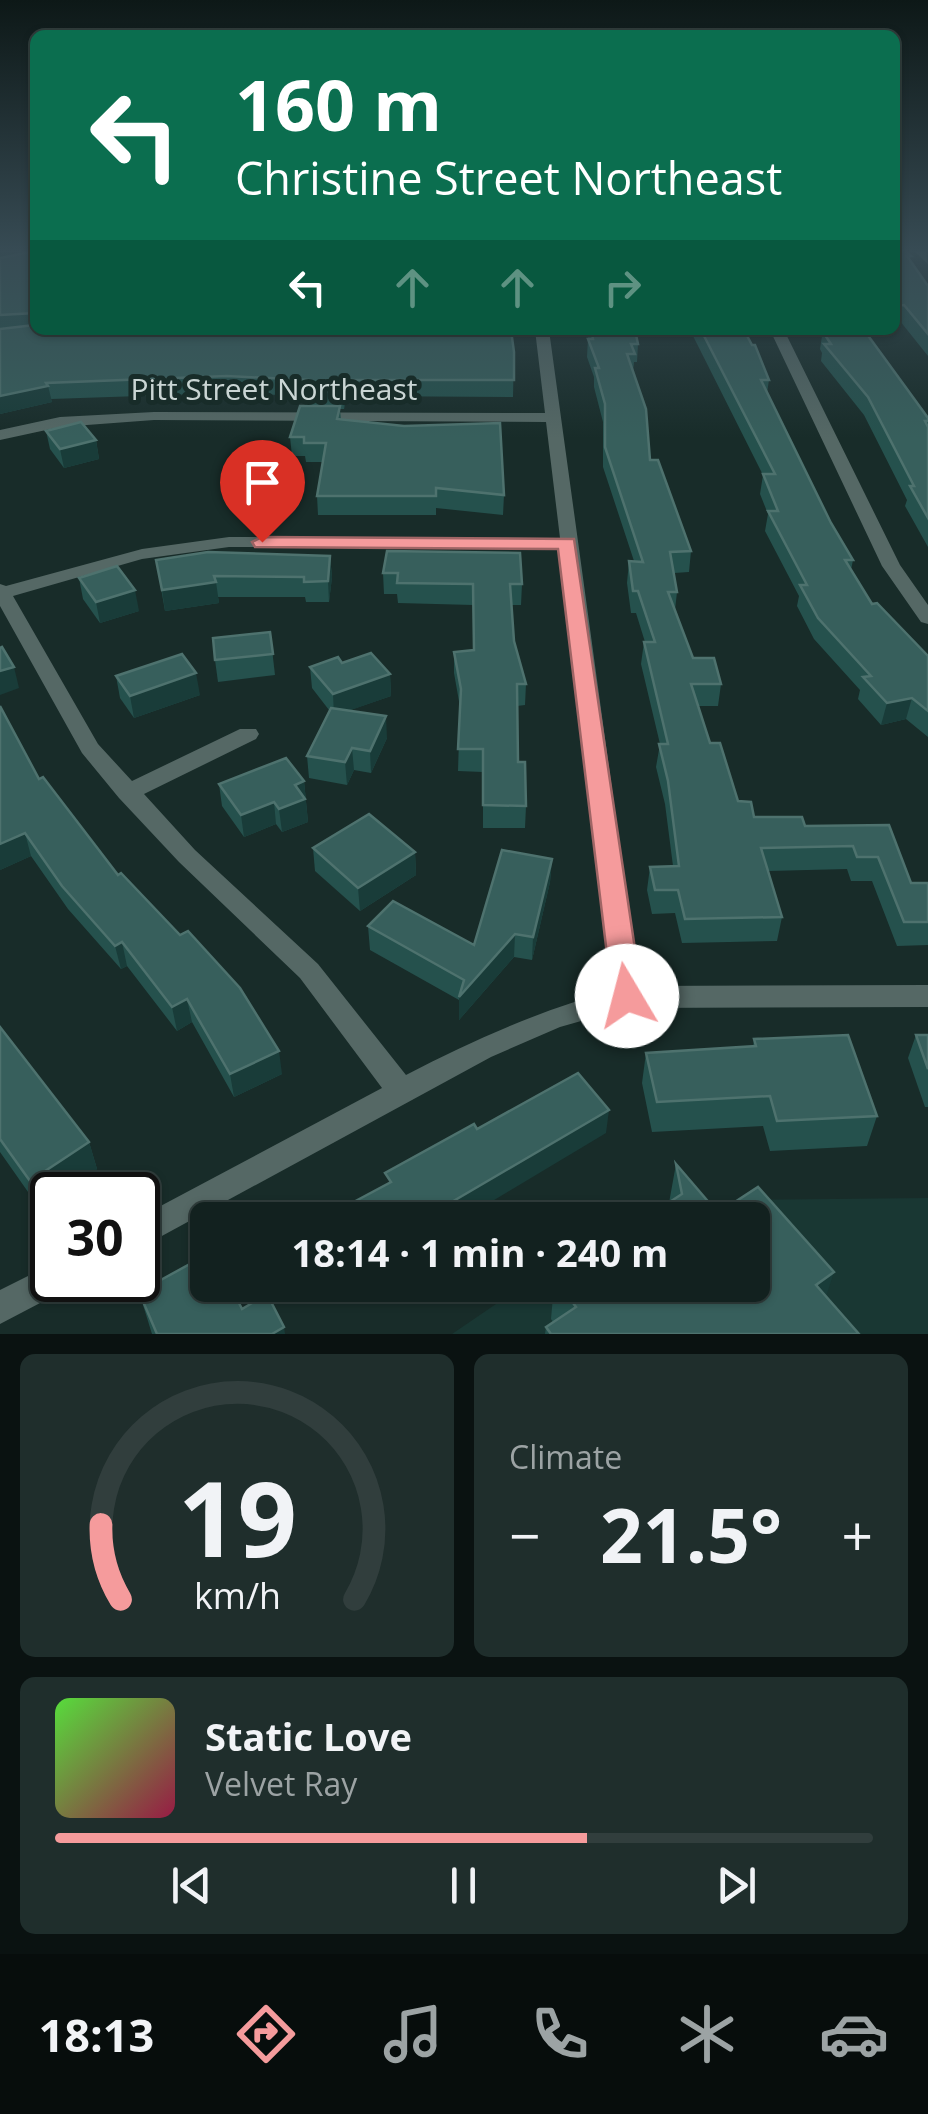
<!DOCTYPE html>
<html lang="en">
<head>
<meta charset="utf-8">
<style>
  :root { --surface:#12211f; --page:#1f2e2c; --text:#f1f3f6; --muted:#9ca3a4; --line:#313e3d; --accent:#f59b9c }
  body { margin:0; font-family:"Open Sans",sans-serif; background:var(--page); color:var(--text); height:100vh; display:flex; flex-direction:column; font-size:38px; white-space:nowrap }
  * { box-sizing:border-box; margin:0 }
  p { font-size:32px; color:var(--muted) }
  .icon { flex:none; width:55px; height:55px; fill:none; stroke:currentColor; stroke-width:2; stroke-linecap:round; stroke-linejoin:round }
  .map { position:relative; height:1334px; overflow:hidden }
  .panel { display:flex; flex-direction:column; gap:20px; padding:20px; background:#0a1211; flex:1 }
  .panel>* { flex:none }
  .top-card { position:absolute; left:30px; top:30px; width:870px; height:305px; border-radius:15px; box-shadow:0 2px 8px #0004,0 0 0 2px var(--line); background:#0b6e4f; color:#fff; overflow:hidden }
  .speed { position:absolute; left:30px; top:1172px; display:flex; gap:20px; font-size:50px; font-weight:700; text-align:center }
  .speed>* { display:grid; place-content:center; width:130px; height:130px; border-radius:50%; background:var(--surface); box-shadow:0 2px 8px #0004,0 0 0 2px var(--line); line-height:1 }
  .speed .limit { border:5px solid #111; border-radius:15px; background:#fff; color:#111 }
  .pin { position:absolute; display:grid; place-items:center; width:85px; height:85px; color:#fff; margin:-102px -42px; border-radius:50% 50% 50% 0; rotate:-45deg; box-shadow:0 0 10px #0007 }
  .pin .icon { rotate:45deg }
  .me { position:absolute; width:110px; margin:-55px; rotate:352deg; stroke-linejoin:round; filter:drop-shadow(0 0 8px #0008) }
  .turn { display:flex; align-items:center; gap:35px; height:210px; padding:0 40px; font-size:45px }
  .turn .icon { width:130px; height:130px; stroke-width:2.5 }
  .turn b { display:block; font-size:70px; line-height:85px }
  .lanes { display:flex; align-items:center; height:95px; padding:0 40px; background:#0003; justify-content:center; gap:50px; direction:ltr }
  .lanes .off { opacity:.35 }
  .big { font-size:75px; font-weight:700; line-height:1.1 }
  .panel .widget { flex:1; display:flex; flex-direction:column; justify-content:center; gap:15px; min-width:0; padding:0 35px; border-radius:15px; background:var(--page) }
  .panel .dial { align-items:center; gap:0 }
  .dial svg { height:260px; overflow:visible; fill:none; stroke:var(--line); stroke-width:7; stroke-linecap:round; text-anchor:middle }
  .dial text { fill:var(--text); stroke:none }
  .song { display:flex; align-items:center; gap:30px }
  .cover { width:120px; height:120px; border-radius:15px; background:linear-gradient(135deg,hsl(110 70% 55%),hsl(340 70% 35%)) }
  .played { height:10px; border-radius:5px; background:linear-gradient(90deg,var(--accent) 65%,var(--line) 65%) }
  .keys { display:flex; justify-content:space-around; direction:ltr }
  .heat { display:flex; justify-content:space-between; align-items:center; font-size:55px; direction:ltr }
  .panel .tiles { flex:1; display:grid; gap:20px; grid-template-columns:1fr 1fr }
  .widget:last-child { grid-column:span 2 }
  .trip { position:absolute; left:190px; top:1202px; width:580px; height:100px; border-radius:15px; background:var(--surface); box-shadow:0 2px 8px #0004,0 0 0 2px var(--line); font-weight:700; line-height:100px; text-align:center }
  .tab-bar { display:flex; height:160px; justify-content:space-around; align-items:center; background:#070d0c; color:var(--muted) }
  .tab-bar .icon { width:70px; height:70px }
  .tab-bar .selected { color:var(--accent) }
  .tab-bar b { font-size:45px; color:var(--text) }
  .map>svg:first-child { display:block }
  .built { fill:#193733 }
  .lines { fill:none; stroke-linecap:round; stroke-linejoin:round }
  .street { fill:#556865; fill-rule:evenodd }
  .wall { fill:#25514d }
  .shaded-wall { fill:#193c39 }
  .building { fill:#375f5c; stroke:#4e726e; stroke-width:2.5 }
  .route { fill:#f59b9c; stroke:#9f6565; stroke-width:2.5 }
  .labels { text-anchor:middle; stroke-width:10; stroke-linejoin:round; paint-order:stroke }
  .far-street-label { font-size:30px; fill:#cad5d4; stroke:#182c29 }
</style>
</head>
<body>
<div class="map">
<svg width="928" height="1334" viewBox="0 0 928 1334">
  <rect width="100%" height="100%" fill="#182c29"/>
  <!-- built -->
  <polygon class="built" points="928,1198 928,1334 452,1334 524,1285 752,1285 752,1220 620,1220 647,1201"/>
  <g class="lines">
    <!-- street -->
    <g class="street">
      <polygon points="914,251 926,251 928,264"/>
      <path d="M535,330H549L639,986L928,985V1007L627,1008L560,1027L491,1057L138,1249V1218L382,1088L300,978L179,862L119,798L82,753L0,606V584L6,586L142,549L229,537L560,538L546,422L154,420L60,427L0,440V430L60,417L154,412L545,413ZM229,547L561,548L613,990C539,1011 473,1040 406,1075L318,964L195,850L144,794L256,739L259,734L256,729H240L132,781L98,744L13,596L142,559Z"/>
      <polygon points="770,330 784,330 900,565 928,605 928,624 921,622 882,566"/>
      <polygon points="52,1264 52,1280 68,1280 63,1291 0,1324 0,1290"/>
    </g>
  </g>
  <!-- wall -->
  <g class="wall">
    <polygon points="0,251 35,251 35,330 514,352 513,397 347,396 344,409 340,409 341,420 504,495 503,515 436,508 436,515 318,515 317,496 323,462 306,462 305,456 292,456 290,437 306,406 305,396 229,393 51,399 52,402 0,414"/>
    <polygon points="895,251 911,256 910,260 928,286 928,356 900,321 895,322"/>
    <polygon points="587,330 635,330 638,344 637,362 634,362 633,372 650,460 691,551 689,572 674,573 677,592 675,610 693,658 721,684 718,706 698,706 710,743 738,801 754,817 805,826 889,825 911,883 928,883 928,945 897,946 872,881 851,881 847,869 768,871 782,917 777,941 682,943 675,913 652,914 647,890 650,867 673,866 665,804 656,767 660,744 641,664 644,642 645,642 636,613 631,613 627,583 629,561 634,561 603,467 603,422 594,387 594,377 587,357 588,339"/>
    <polygon points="690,330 744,330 769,380 767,393 831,523 853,560 851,570 872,604 928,656 928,737 906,719 881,725 858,699 860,690 814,639 797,606 799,596 765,531 768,514 760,494 763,475"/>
    <polygon points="818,330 864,330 928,418 928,547 905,506 907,500 864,415 821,361 822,353 820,349 822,336"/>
    <polygon points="46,431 96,440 99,459 64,468 50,449"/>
    <polygon points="387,551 522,584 521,605 512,605 514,641 526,684 525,705 517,706 518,762 526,806 525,828 483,828 483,772 458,771 460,707 454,673 454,652 474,650 473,605 398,603 397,594 384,594 383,573"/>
    <polygon points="330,556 332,577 329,602 306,602 305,597 218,597 219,603 165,611 156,560"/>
    <polygon points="79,578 139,611 100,623 83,599"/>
    <polygon points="270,632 275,675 218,682 215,660"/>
    <polygon points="342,663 390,674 391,696 350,710 387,738 371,773 354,770 347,785 309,778 307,756 329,710 312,688 310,667"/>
    <polygon points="116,676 200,695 134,718 120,698"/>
    <polygon points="39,779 118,875 282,1074 234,1097 192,1022 177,1031 127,966 121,969 68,909 31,856 0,870"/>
    <polygon points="304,781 308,822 282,832 276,824 244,837 222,806 219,784"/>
    <polygon points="313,848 415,852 416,875 360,911 315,871"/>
    <polygon points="552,859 550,882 532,960 514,957 459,1020 459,1000 370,950 368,926 474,945"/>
    <polygon points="0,1027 89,1142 97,1169 60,1195 52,1195 52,1200 40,1209 0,1152"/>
    <polygon points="916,1035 928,1035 928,1107 925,1107 908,1058"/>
    <polygon points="754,1039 877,1116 867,1146 770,1151 763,1126 652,1132 642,1083 646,1053 753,1047"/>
    <polygon points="676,1164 718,1213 826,1296 859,1334 545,1334 546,1327 553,1322 551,1319 554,1285 752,1285 669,1203"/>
    <polygon points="359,1285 391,1285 366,1299"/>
    <polygon points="139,1292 242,1309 285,1334 152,1334"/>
  </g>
  <!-- shaded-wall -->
  <g class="shaded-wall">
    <polygon points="0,251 34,251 0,258"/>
    <polygon points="346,380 347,396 344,409 343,392"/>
    <polygon points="48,386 52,402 0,414 0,396"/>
    <polygon points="96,440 99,459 64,468 60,449"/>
    <polygon points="330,556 332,577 329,602 328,581"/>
    <polygon points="216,582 219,603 165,611 162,590"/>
    <polygon points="135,590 139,611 100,623 96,602"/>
    <polygon points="14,667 19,688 0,695 0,671"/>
    <polygon points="196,673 200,695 134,718 130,696"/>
    <polygon points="390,674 391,696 334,716 333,694"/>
    <polygon points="912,698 906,719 881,725 887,703"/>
    <polygon points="386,716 387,738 371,773 370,751"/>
    <polygon points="352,748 354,770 347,785 345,762"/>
    <polygon points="304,781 308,822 282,832 279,809 295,785"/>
    <polygon points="274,802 276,824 244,837 241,815"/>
    <polygon points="25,833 31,856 0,870 0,844"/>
    <polygon points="415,852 416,875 360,911 358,888"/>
    <polygon points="552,859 550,882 532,960 533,937"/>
    <polygon points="515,934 514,957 459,1020 459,997"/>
    <polygon points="122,942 127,966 121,969 115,946"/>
    <polygon points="187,999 192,1022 177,1031 172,1007"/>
    <polygon points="279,1051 282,1074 234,1097 230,1074"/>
    <polygon points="609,1110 606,1133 461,1220 421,1220"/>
    <polygon points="89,1142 97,1169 60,1195 52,1195 52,1200 40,1209 30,1181"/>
    <polygon points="834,1272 820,1315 816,1285"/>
    <polygon points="321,1285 344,1285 322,1298"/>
    <polygon points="365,1285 391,1285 366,1299"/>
    <polygon points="284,1327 285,1334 272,1334"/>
  </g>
  <!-- building -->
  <g class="building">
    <polygon points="35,251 35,313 0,315 0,258"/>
    <polygon points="895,251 905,251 911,256 907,256 928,286 928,334 904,305 895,306"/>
    <polygon points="35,325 35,330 511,330 514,352 514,380 346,380 343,392 304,392 308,380 227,376 46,383 48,386 0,396 0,329"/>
    <polygon points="591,330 635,330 638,344 631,344 635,354 627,354 646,409 650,460 658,460 691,551 670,552 677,592 668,592 693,658 714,658 721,684 691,684 710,743 720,743 738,801 751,802 754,817 802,817 805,826 889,825 911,883 928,883 928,922 904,922 878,857 857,857 853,846 761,848 782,917 685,919 678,890 655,890 650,867 679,866 668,781 659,744 668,744 644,642 655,642 638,591 633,591 629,561 643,562 605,447 605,404 595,368 599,368 588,339 593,339"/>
    <polygon points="701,330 744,330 752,345 755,345 769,380 761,380 831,523 853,560 845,560 872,604 877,603 928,656 928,711 912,698 887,703 863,677 871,676 818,618 800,585 807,585 768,511 778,511 763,474 775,474"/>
    <polygon points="832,330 864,330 928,418 928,421 925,421 928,427 928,518 910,486 914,486 868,397 824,344 831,344 823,332 833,332"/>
    <polygon points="300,406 340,406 337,419 404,426 500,423 504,495 436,488 436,496 317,496 326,443 304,443 304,437 290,437"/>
    <polygon points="81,422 96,440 60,449 46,431"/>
    <polygon points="387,551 520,553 522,584 510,584 514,641 526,684 517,684 518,762 525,762 526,806 483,805 483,749 458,749 461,689 454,652 474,650 473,584 397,583 398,573 383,573"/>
    <polygon points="208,552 330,556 328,581 304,582 304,577 214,576 216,582 162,590 156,560"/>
    <polygon points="117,566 135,590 96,602 79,578"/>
    <polygon points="270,632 273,654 215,660 213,638"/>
    <polygon points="2,647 14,667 0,671 0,648"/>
    <polygon points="371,653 390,674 333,694 310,667 338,657 342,663"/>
    <polygon points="182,654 196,673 130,696 116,676"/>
    <polygon points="0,706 39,779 43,777 118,875 121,873 180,935 188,931 240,988 279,1051 230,1074 187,999 172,1007 122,942 115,946 62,886 25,833 0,844"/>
    <polygon points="331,708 386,716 370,751 352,748 345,762 307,756"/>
    <polygon points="286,758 304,781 295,785 305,799 279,809 274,802 241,815 219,784"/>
    <polygon points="369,814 415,852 358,888 313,848"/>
    <polygon points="502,850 552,859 533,937 515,934 459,997 464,980 368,926 393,901 474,945"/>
    <polygon points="0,1027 89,1142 30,1181 0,1139"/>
    <polygon points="848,1035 877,1116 777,1121 770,1096 657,1102 646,1053 756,1046 754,1039"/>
    <polygon points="916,1035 928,1035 928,1069"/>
    <polygon points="578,1073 609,1110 421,1220 320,1220 391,1182 385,1173 474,1124 477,1129"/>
    <polygon points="676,1164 718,1213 758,1187 834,1272 816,1285 859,1334 551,1334 546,1327 576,1307 560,1285 752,1285 752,1220 642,1220 682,1194"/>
    <polygon points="208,1254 208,1285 230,1285 242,1309 267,1294 284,1327 272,1334 157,1334 139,1292"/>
  </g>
  <!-- sky -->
  <linearGradient id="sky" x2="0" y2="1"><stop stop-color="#0d1817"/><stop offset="0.57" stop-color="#374b54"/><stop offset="1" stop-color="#374b54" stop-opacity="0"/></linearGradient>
  <rect width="928" height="438" fill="url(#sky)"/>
  <!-- route -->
  <polygon class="route" points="262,537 574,539 642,996 637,1005 627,1009 616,1005 612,996 558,549 255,547 252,542"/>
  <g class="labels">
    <!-- far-street labels -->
    <g class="far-street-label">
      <text x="274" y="400">Pitt Street Northeast</text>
    </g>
  </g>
</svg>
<div class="speed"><div class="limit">30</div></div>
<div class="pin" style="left:262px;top:542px;background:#d93025"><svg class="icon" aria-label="arrive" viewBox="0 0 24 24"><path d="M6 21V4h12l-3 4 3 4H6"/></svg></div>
<svg class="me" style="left:627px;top:996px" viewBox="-20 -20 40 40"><circle r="19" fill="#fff"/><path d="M0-13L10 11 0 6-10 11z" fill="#f59b9c"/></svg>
<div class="trip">18:14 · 1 min · 240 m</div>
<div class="top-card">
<div class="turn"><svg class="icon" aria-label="left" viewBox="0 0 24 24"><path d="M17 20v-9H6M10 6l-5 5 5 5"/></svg><div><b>160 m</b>Christine Street Northeast</div></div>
<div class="lanes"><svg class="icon" aria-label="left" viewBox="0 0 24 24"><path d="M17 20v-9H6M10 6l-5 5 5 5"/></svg><svg class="icon off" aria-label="ahead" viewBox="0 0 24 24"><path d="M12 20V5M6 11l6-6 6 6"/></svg><svg class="icon off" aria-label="ahead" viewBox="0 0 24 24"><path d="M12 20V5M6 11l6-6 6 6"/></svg><svg class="icon off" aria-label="right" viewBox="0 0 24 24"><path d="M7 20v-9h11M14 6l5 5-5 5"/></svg></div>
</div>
</div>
<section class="panel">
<div class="tiles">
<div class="widget dial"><svg viewBox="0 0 100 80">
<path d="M14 69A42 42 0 1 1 86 69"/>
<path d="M14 69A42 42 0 0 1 8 46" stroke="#f59b9c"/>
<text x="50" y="56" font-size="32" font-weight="700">19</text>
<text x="50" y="72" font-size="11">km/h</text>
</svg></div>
<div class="widget"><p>Climate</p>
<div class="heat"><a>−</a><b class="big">21.5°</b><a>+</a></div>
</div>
<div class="widget">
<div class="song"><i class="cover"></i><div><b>Static Love</b><p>Velvet Ray</p></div></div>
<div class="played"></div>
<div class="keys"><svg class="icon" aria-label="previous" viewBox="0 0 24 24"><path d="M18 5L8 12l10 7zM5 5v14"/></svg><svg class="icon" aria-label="pause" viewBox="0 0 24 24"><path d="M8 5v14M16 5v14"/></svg><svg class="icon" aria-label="next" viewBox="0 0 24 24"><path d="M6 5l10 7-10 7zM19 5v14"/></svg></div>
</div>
</div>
</section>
<nav class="tab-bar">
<b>18:13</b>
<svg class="icon selected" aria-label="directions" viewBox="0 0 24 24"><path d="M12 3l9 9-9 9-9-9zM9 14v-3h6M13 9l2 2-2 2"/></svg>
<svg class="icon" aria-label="music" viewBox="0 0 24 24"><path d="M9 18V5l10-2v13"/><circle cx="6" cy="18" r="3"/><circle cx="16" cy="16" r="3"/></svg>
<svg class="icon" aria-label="phone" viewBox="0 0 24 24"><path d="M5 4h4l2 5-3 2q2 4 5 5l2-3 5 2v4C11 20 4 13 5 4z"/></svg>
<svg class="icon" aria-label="climate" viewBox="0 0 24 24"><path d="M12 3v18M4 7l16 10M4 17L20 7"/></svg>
<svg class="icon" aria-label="car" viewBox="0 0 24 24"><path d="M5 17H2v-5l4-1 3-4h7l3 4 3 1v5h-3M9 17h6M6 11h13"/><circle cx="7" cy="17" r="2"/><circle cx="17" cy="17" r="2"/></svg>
</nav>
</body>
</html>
